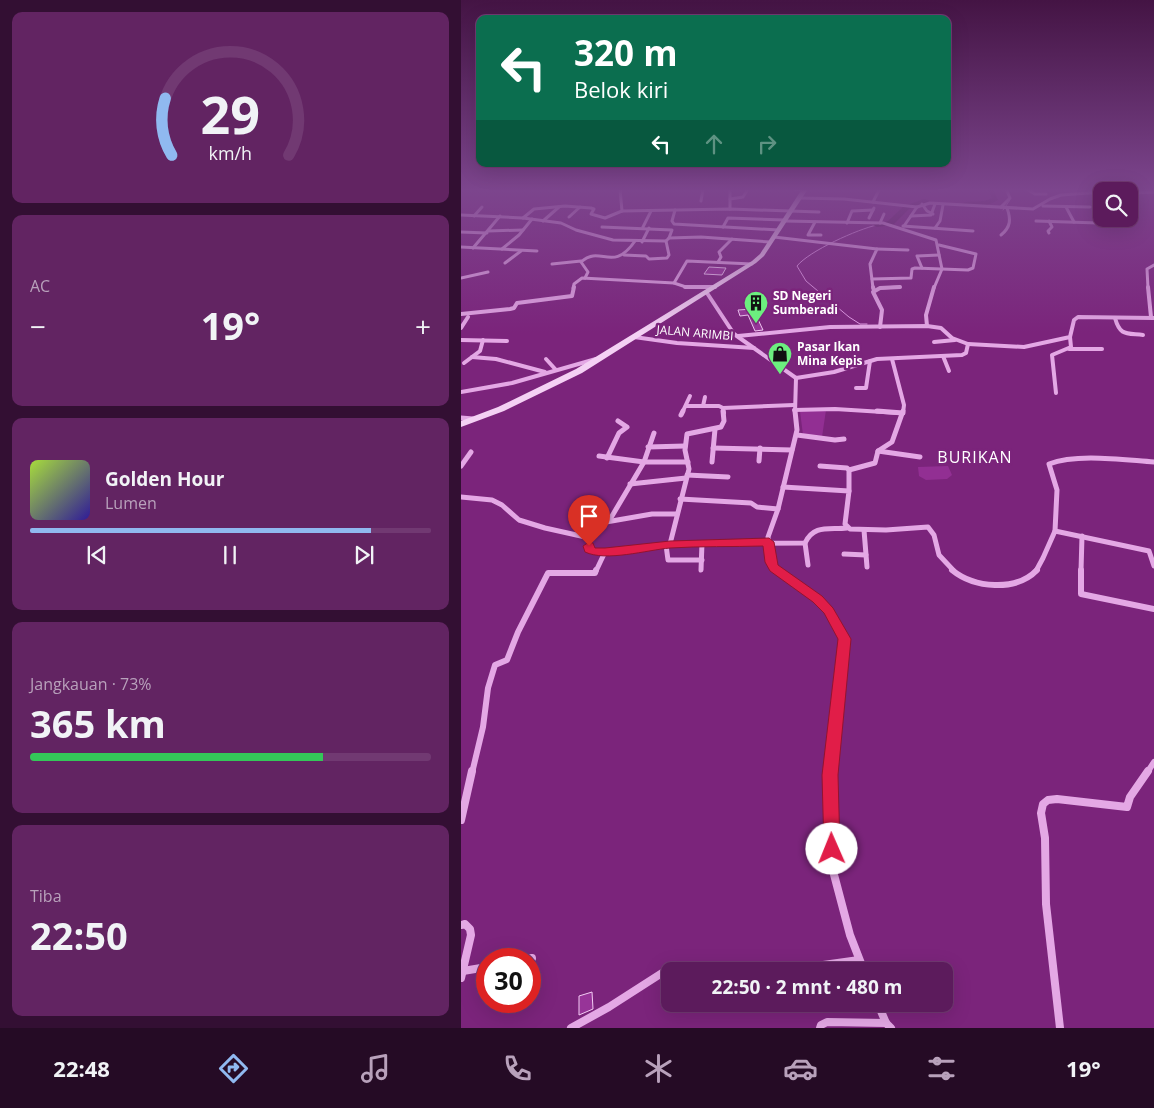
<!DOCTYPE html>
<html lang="id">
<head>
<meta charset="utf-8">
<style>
  :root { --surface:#5c1b5c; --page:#622462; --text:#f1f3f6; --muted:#b8a1bb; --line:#713972; --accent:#90b9f0 }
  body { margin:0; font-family:"Open Sans",sans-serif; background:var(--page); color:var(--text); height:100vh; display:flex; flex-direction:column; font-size:19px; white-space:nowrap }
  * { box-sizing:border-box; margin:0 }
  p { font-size:16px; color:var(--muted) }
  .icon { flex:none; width:28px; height:28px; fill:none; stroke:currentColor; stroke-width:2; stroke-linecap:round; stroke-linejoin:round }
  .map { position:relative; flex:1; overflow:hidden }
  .sheet { display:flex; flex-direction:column; gap:12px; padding:12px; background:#330f33; width:461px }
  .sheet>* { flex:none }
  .banner { position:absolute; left:15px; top:15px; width:475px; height:152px; border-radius:10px; box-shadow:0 5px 20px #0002,0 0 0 1px var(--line); background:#0b6e4f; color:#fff; overflow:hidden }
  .tools { position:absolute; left:632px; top:182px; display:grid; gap:10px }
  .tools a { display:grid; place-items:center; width:45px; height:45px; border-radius:10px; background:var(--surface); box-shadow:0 5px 20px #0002,0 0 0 1px var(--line); font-size:25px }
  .speed { position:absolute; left:15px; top:948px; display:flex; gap:10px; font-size:25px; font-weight:700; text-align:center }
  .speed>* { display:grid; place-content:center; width:65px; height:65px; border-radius:50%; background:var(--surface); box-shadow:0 5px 20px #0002,0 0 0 1px var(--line); line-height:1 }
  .speed .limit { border:8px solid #d22; background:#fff; color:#111 }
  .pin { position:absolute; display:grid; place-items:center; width:42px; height:42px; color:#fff; margin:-51px -21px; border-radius:50% 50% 50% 0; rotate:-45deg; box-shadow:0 0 5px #0007 }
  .pin .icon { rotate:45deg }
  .me { position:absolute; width:55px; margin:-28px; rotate:359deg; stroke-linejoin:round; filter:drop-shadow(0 0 4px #0008) }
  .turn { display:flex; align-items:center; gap:18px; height:105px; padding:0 15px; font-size:22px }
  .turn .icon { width:65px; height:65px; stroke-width:2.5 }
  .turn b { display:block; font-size:35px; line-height:42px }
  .lanes { display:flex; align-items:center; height:48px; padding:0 15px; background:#0003; justify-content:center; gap:25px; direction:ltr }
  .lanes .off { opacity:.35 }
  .big { font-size:38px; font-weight:700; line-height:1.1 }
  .sheet .widget { flex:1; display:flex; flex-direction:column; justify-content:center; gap:8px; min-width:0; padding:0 18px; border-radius:10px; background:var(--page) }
  .sheet .dial { align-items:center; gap:0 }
  .dial svg { height:130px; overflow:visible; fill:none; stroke:var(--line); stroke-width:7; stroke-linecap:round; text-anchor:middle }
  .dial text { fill:var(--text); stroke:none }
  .song { display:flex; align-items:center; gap:15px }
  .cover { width:60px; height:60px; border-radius:8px; background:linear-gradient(135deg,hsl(80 70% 55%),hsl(250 70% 35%)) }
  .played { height:5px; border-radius:2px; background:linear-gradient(90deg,var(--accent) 85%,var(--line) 85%) }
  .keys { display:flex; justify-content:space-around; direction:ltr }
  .heat { display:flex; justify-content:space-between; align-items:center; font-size:28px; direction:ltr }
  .charge { height:8px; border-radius:4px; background:linear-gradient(90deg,#34c759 73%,var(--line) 0) }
  .trip { position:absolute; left:200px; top:962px; width:292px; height:50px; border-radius:10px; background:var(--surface); box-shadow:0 5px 20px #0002,0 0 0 1px var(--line); font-weight:700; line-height:50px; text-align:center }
  .dock { display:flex; height:80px; justify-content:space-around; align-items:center; background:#250b25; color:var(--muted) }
  .dock .icon { width:35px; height:35px }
  .dock .current { color:var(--accent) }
  .dock b { font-size:22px; color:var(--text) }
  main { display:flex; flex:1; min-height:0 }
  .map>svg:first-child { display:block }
  .green { fill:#922f93 }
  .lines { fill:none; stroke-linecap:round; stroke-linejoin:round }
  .stream { stroke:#e39ce6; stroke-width:1 }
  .river { fill:#5c195b; fill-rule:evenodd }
  .building { fill:#973498; stroke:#f3cbf4 }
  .street-far4 { stroke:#e4a8e5; stroke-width:3 }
  .street-far3 { stroke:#e4a8e5; stroke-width:4 }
  .street-far2 { stroke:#e4a8e5; stroke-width:5 }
  .street-far1 { stroke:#e4a8e5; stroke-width:6 }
  .street { stroke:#e4a8e5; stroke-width:8 }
  .secondary { fill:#f4d1f4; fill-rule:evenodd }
  .route { fill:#e11d48; stroke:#92132f }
  .labels { text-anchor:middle; stroke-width:5; stroke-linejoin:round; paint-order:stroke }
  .far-poi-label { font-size:12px; font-weight:bold; fill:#fff; stroke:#7b247b; text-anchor:start }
  .far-street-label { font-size:12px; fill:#fff; stroke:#7b247b }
  .neighbourhood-label { font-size:16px; letter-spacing:1px; fill:#fff; stroke:#7b247b }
</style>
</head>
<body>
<main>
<section class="sheet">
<div class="widget dial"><svg viewBox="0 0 100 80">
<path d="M14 69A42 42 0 1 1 86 69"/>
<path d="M14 69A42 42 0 0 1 10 34" stroke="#90b9f0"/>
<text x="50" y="56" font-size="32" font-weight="700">29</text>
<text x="50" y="72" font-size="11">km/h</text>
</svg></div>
<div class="widget"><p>AC</p>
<div class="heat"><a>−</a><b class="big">19°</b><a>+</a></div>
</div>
<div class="widget">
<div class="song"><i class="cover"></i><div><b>Golden Hour</b><p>Lumen</p></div></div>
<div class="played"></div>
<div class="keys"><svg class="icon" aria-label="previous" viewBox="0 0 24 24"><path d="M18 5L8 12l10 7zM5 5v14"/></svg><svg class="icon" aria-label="pause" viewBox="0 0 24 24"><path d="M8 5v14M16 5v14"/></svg><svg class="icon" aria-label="next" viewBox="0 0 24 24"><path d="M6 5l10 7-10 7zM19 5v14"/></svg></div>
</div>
<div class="widget"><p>Jangkauan · 73%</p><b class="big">365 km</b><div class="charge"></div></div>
<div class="widget"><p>Tiba</p><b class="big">22:50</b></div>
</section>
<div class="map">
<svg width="693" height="1028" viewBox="0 0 693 1028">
  <rect width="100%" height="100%" fill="#7b247b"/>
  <!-- green -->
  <g class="green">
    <polygon points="365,410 361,437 342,435 339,411"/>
    <polygon points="487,466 491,475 486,479 465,480 458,476 457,467"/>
  </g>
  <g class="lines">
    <!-- stream -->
    <g class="stream">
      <polyline points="542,210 549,200"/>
      <path d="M406,324H399L388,317L345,281L336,266C348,251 397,229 416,225"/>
    </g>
    <!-- river -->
    <g class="river">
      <path d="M526,189H532L537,200C527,206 510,210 500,204C509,199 521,204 531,198Z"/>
      <polygon points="463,199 471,201 448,209 432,225 416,227 412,225 427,221 443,206"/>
    </g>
  </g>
  <!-- building -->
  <g class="building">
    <polygon points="248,267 265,268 261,275 243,274"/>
    <polygon points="292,309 294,313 302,330 294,331 287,315 279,316 277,310"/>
    <polygon points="131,992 132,1009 118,1015 118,996"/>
  </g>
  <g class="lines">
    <!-- street-far4 -->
    <g class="street-far4">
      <polyline points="269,189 269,199"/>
      <polyline points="334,189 344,190"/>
      <polyline points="567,190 574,194 585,194"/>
      <polyline points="634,192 639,202"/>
      <polyline points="669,193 693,192"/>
      <polyline points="339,198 383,199 456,207 469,203 572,209 589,199 600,195 641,192"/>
      <polyline points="240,201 242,189"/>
      <polyline points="412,202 418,190"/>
      <polyline points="461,204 466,211 472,214"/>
      <polyline points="582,206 629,207"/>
      <polyline points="540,207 549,198 545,189"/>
      <polyline points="605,207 613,222"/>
      <polyline points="269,209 269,199 282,197 287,189"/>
      <polyline points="214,210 211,221 213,224 318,230"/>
      <polyline points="161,211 269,209 358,212"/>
      <polyline points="0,215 62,218 100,223 115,230 152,240 205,241 208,238 240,237 309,242"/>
      <polyline points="13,216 21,207"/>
      <polyline points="450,216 470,215 474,204"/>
      <polyline points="108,217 119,207"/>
      <polyline points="62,218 73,209 104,206 130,208 133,209 130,214 144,218 161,211 159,189"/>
      <polyline points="408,218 413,208"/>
      <polyline points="82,221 98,207"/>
      <polyline points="324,221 422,223 475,240 481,269 473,288"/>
      <polyline points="575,221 669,224 668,219"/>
      <polyline points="588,221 591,227 587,231 588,233"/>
      <polyline points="354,222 347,235 360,235"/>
      <polyline points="386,223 391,211 412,210"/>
      <polyline points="419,223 423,214"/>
      <polyline points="442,226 512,231"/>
      <polyline points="443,226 456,207"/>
      <polyline points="141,227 211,230 208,238"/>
      <polyline points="182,227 190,211"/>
      <polyline points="262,227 267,218 324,220"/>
      <polyline points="474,228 479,221 482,205"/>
      <polyline points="27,231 62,230"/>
      <polyline points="0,232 26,233"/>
      <path d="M540,235C550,227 550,219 546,208"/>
      <polyline points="313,237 416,249 409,264 412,288"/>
      <polyline points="181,242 188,228"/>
      <polyline points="0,247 76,251"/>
      <polyline points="12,248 39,216"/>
      <polyline points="41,249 58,235 71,219"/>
      <polyline points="416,249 447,250"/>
      <polyline points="163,255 185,256 188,259 206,258 208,255 205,241"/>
      <polyline points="257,262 260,257 258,252 271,239"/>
      <polyline points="44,263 60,251"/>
      <polyline points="91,264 120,261"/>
      <polyline points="461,268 456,256 478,255"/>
      <polyline points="0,278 27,272"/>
      <path d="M124,278L127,272L120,262C140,244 151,274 174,241"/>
      <polyline points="411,279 450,278 451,269 454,268 507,270 512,268 515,254 478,245"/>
      <polyline points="213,283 226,261 291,264"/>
      <polyline points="112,288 113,284 121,278 213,283 225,287 254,287"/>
      <polyline points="420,288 439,287"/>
      <polyline points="687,288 686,269 693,265"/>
    </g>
    <!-- street-far3 -->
    <g class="street-far3">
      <polyline points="224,287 254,287"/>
      <polyline points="412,287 413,291"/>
      <polyline points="687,287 690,317"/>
      <polyline points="246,293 273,334 335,378 373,372 416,359 501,355 505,353 507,344"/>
      <polyline points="0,314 49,309 53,308 56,303 111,296 113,287"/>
      <path d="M654,318C659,336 665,333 682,335"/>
      <polyline points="466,326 465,315 473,287"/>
      <polyline points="419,327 421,310 412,292 419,288 439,287"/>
      <polyline points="0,328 7,317"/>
      <polyline points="250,332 273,334"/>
      <polyline points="277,336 369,327 466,326 480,328 491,338 507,344 563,347 609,337 613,320 617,317 693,318"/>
      <polyline points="173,337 216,343 293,348"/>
      <polyline points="0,340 46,341"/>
      <polyline points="473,342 494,340"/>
      <polyline points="608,349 641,349"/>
      <polyline points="482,356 488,371"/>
      <polyline points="11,357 35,359 84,372"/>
      <polyline points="85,359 95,370"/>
      <polyline points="431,359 443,405 442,413"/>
      <polyline points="3,363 19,351 22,340"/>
      <polyline points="395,388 405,388 409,361"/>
      <polyline points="0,392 51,383 135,359"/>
      <polyline points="595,393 591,355 610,347 609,337"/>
      <polyline points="225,406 258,406 262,408"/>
      <polyline points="242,406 244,397"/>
      <polyline points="333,410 374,409 438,413"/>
      <polyline points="221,413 229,396"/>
      <polyline points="263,413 262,408 333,405"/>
      <polyline points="334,413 335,378"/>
    </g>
    <!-- street-far2 -->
    <g class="street-far2">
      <polyline points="416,411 442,413"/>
      <polyline points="220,415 222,411"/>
      <polyline points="0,418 12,419"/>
      <polyline points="193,433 183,462 151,516 129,538 128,550 144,552 209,544 228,469 224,450 226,434 260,427 263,421 262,411"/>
      <polyline points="336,435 374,440 383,439"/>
      <polyline points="187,447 224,446"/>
      <polyline points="252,448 331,450"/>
      <polyline points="417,451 459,457"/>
      <polyline points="138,456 183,462 227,462"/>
      <polyline points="146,458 158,433 166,427 157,421"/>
      <polyline points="298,461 299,448"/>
      <polyline points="251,462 254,429"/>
      <polyline points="0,466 10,452"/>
      <polyline points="359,466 386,468 388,470 388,491"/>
      <polyline points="388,470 414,463 417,451 431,442 442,411"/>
      <polyline points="226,475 267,477"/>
      <polyline points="169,484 225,478"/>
      <polyline points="322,487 388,491 384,524 389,529 425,530 467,527 473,535 478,555 493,571"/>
      <polyline points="0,497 31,500 41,505 58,520 84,528 129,538"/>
      <polyline points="219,499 290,503 296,507 317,509"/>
      <polyline points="145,522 191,514 216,514"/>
      <polyline points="403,530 406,567"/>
      <path d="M594,531L596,490L588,464C616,453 663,460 693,462"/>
      <polyline points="344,543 347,565"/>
      <path d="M209,544L344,543C353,524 368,530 386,528"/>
      <polyline points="205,545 207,560 241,560"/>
      <polyline points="383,554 405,555"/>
      <polyline points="240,570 241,543"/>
      <polyline points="135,571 144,552"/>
      <polyline points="316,571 310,562 307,537 317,509 336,430 334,411"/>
      <polyline points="575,571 582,558 594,531 688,551 693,566"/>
      <polyline points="620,571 621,536"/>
    </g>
    <!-- street-far1 -->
    <g class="street-far1">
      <polyline points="316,570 356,599 368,611 383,639 369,773"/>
      <path d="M491,570C513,588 555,592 576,570"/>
      <polyline points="620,570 620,594 693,609"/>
      <polyline points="11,773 22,727 27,688 34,665 46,660 57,632 87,573 134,573 135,570"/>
      <polyline points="686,773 693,762"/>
    </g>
    <!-- street -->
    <g class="street">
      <polyline points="369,771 371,867 389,935 403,971"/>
      <polyline points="0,820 11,771"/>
      <polyline points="0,925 4,924 9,929 10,935 0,978"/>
      <polyline points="66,959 71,958"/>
      <polyline points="2,971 26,967"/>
      <polyline points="417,1004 425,1023 430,1028"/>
      <polyline points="110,1028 148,1007 201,973 224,967 298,965 348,967 398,960"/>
      <polyline points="359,1028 360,1025 366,1022 425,1023"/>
      <polyline points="599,1028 585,904 584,838 580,813 582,804 587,800 596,799 666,807 669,797 687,771"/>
    </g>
    <!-- secondary -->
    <polygon class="secondary" points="341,189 347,189 303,256 295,263 121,373 43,411 0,427 0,421 37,407 115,369 291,261 299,254"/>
  </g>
  <!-- sky -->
  <linearGradient id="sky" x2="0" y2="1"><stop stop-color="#441444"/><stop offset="0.57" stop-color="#7c458d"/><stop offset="1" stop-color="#7c458d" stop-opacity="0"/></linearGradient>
  <rect width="693" height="333" fill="url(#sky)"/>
  <!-- route -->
  <path class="route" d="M308,538L313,542L317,565L361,596L372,608L390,639L377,775L379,849L377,854L371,856L365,854L363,849L361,775L377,639L363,613L352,602L309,571L304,562L302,546C271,547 240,546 209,548C186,550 145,562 124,552L122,546L128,542L132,543L134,548H144L209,541Z"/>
  <!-- icons -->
  <defs>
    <symbol id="building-pin" viewBox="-11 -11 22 30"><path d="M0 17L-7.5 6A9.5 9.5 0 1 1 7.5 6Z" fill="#6cef7f" stroke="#7b247b"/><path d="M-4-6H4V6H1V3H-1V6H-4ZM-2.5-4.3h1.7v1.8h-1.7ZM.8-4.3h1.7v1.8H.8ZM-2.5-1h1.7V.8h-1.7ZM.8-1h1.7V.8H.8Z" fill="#111"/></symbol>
    <symbol id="shop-pin" viewBox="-11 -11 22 30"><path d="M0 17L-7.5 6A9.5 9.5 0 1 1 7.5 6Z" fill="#6cef7f" stroke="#7b247b"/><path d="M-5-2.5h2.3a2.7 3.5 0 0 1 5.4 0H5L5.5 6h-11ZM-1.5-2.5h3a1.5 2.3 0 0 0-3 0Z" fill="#111"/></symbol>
  </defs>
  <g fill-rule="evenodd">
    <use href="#building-pin" x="281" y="289" width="28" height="38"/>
    <use href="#shop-pin" x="305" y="340" width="28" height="38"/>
  </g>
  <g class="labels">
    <!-- far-poi labels -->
    <g class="far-poi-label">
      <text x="312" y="300">SD Negeri<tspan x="312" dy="14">Sumberadi</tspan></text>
      <text x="336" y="351">Pasar Ikan<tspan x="336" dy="14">Mina Kepis</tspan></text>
    </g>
    <!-- far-street labels -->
    <g class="far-street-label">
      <text transform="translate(234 333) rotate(5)" y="4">JALAN ARIMBI</text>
    </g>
    <!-- neighbourhood labels -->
    <g class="neighbourhood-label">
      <text x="514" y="463">BURIKAN</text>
    </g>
  </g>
</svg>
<div class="tools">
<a><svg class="icon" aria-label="search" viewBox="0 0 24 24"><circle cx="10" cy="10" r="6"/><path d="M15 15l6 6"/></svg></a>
</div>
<div class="speed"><div class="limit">30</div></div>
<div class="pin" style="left:128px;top:546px;background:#d93025"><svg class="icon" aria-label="arrive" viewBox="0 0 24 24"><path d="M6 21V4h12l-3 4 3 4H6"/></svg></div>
<svg class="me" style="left:371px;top:849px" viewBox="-20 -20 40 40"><circle r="19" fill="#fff"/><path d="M0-13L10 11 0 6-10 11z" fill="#e11d48"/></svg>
<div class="trip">22:50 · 2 mnt · 480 m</div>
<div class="banner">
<div class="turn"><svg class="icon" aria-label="left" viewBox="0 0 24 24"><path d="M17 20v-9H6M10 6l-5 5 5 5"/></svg><div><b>320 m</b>Belok kiri</div></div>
<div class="lanes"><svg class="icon" aria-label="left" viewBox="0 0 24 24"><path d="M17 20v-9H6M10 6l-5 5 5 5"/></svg><svg class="icon off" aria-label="ahead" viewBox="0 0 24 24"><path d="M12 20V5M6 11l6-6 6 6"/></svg><svg class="icon off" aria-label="right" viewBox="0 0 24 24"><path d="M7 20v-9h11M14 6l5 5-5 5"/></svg></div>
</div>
</div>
</main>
<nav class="dock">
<b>22:48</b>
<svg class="icon current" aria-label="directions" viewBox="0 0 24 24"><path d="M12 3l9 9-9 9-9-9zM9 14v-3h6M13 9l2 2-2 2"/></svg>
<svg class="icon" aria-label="music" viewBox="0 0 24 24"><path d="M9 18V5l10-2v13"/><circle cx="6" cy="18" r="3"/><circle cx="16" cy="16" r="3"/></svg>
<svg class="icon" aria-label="phone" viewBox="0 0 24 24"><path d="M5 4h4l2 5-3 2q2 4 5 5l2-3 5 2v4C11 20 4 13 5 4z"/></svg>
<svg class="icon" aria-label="climate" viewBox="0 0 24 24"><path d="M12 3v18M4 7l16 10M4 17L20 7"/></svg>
<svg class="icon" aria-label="car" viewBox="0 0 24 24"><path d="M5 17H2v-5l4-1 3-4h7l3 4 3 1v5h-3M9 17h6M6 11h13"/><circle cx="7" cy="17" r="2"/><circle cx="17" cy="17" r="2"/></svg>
<svg class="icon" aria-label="filters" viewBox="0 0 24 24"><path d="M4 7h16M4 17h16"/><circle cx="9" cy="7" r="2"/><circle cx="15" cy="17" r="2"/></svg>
<b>19°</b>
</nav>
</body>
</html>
